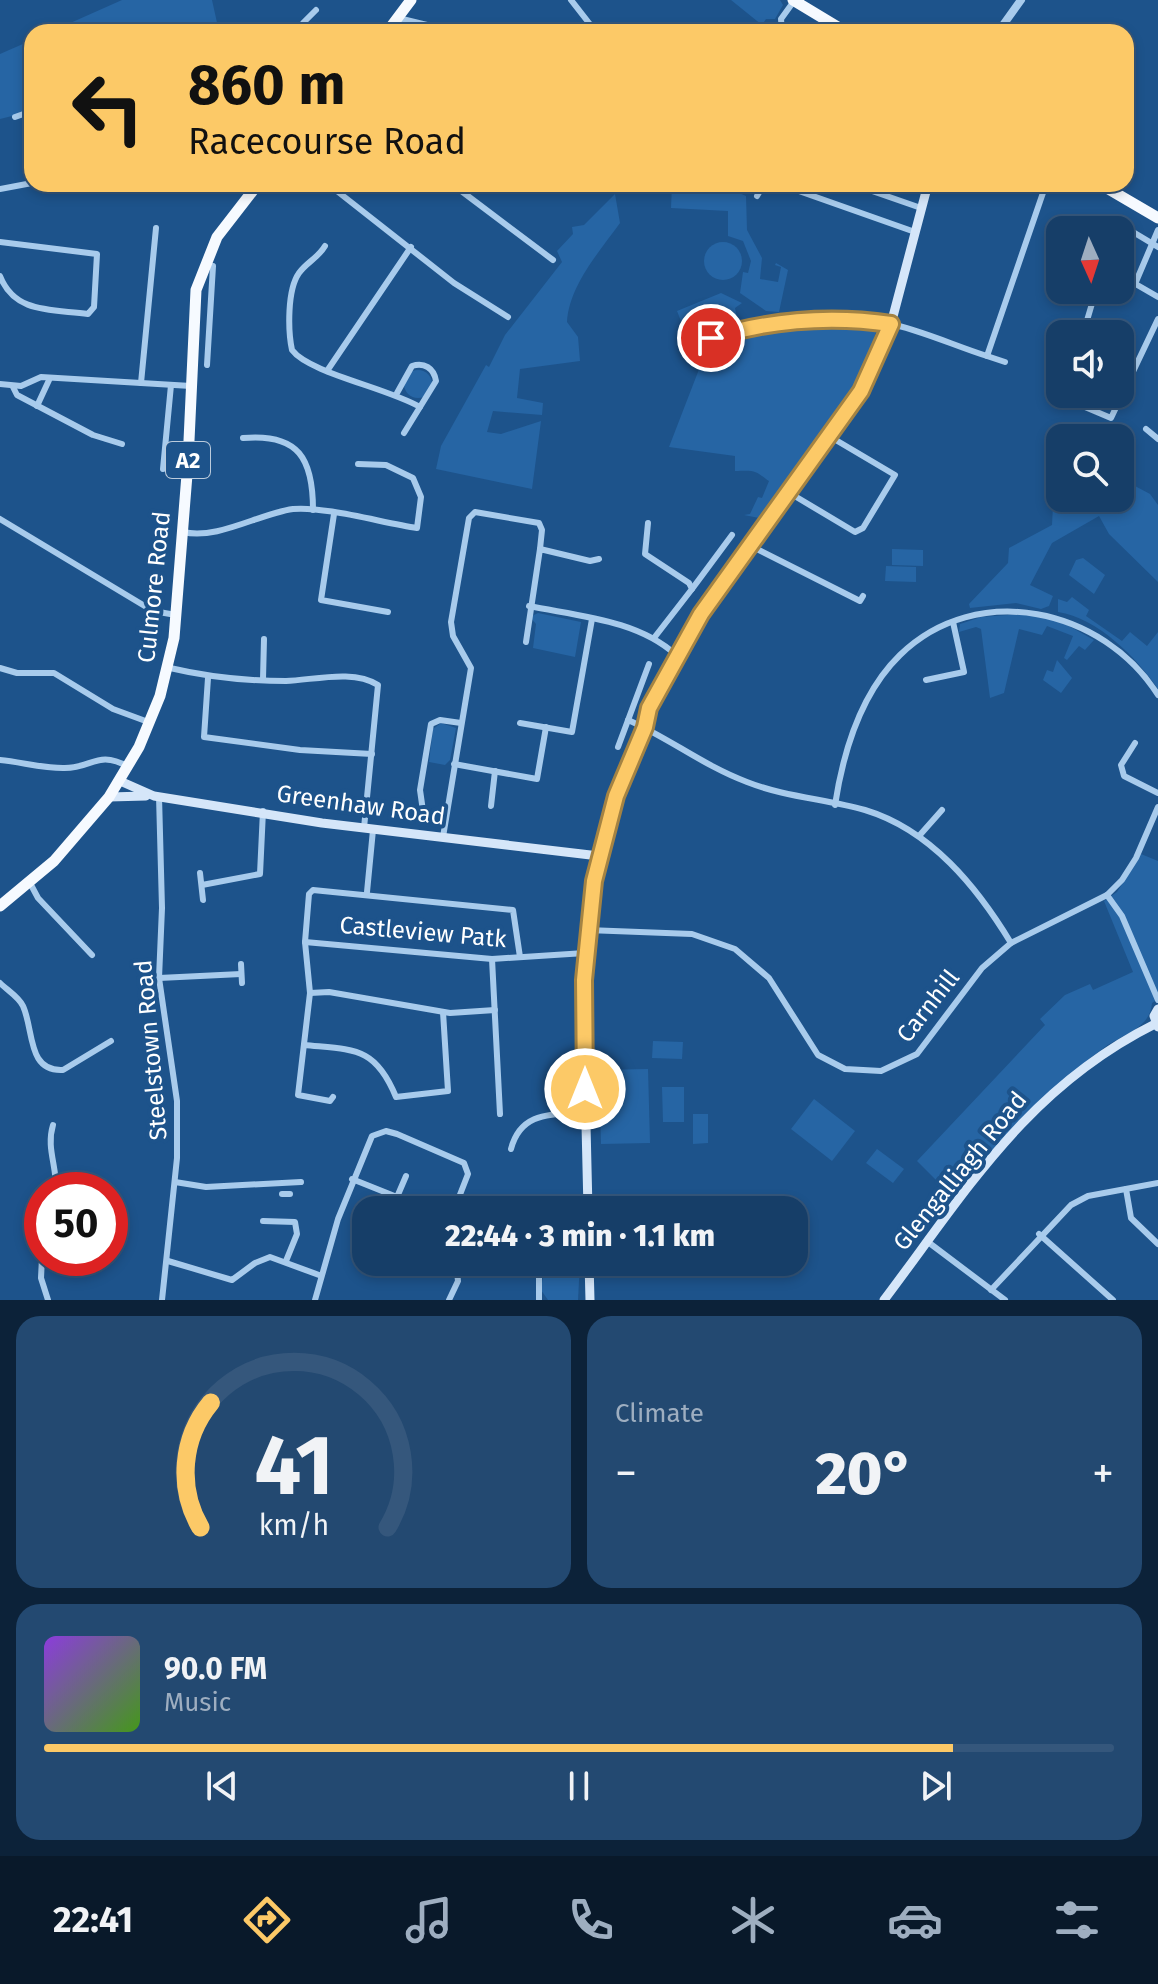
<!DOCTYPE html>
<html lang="en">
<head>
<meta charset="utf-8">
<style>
  :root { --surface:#163e68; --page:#234971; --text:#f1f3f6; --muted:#9eaec0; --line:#35577c; --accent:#fcc967 }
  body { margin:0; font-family:"Fira Sans",sans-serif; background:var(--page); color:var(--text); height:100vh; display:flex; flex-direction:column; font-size:30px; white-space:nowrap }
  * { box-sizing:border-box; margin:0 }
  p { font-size:26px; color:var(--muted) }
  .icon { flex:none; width:44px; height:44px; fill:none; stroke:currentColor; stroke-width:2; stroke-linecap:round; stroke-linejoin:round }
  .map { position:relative; height:1300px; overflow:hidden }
  .details { display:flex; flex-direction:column; gap:16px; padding:16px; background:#0c2239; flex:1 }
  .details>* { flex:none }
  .hud { position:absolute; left:24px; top:24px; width:1110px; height:168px; border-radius:24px; box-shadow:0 4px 12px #0003,0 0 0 2px var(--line); background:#fcc967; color:#111; overflow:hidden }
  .needle { width:52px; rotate:177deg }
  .buttons { position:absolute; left:1046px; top:216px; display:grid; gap:16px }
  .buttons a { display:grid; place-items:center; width:88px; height:88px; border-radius:16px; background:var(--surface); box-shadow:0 4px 12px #0003,0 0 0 2px var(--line); font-size:40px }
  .speed { position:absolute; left:24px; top:1172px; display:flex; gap:16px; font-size:40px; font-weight:700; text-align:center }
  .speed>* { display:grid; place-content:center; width:104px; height:104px; border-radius:50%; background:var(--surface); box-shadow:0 4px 12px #0003,0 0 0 2px var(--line); line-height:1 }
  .speed .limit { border:12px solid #d22; background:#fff; color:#111 }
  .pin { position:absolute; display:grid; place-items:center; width:68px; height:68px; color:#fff; margin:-34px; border:4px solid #fff; border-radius:50%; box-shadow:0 2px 8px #0007 }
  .me { position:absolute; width:88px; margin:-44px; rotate:0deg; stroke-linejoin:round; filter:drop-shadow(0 0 6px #0008) }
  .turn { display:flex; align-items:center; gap:28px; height:168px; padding:0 32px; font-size:36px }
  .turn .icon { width:104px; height:104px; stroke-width:2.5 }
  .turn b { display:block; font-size:56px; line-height:68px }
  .big { font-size:60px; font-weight:800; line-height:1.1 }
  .details .widget { flex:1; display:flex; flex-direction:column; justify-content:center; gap:12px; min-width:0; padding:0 28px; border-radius:24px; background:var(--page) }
  .details .dial { align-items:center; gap:0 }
  .dial svg { height:208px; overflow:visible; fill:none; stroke:var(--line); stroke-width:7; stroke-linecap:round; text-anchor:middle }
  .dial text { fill:var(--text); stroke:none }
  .song { display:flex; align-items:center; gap:24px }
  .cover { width:96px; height:96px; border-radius:12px; background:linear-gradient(135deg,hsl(270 70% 55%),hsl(100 70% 35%)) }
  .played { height:8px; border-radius:4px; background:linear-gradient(90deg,var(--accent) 85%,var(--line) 85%) }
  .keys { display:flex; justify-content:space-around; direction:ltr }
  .heat { display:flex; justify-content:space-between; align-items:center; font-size:44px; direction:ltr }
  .details .tiles { flex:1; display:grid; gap:16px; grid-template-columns:1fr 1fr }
  .widget:last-child { grid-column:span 2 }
  .trip { position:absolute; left:352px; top:1196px; width:456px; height:80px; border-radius:24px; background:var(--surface); box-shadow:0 4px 12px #0003,0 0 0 2px var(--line); font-weight:800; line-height:80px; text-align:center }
  .menu { display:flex; height:128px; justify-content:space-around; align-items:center; background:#09192a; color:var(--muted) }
  .menu .icon { width:56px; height:56px }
  .menu .active { color:var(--accent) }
  .menu b { font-size:36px; color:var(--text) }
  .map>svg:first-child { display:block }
  .green { fill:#2665a4 }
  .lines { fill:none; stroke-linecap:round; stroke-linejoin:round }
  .minor { stroke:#a8cbec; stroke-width:6 }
  .tertiary { stroke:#a8cbec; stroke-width:8 }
  .secondary { stroke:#d5e6f9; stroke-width:9 }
  .trunk { stroke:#f6faff; stroke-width:11 }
  .route-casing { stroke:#a48343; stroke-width:20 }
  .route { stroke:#fcc967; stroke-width:14 }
  .labels { text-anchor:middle; stroke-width:8; stroke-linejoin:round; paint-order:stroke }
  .shield { fill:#1d538b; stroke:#bbcbdc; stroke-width:2 }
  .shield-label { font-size:22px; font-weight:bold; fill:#fff }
  .street-label { font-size:24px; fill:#fff; stroke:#1d538b }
</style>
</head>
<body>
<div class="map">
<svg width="1158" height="1300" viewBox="0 0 1158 1300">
  <rect width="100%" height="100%" fill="#1d538b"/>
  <!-- green -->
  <g class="green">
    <polygon points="122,0 212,0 218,27 225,32 50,32"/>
    <polygon points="731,0 780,0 783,5 775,19 766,19 762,25"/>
    <polygon points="32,40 32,111 0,119 0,54"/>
    <polygon points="672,184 719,184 746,196 747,230 762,258 760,279 778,282 781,267 775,265 776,263 788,270 779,312 766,311 740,293 743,272 748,273 751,261 743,241 728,236 728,211 671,208"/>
    <path d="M615,194L620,223C599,252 569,286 567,322L578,337L580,361L520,369L517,398L543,403L542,415L493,411L487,432L501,434L541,421L532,489L436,469L441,446L486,365L489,367L505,335L562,262L557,251L573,234L572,227L584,225Z"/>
    <circle cx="723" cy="261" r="19"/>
    <polygon points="721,293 742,303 735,308 737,318 706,332 704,327 686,334 677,311"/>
    <path d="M840,326L876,332L859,386L796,477L791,473L759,518L744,515L750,514L758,497L762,498L769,481C755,471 757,470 735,471V456L669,447L708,346L758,331Z"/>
    <circle cx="418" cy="384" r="14"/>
    <polygon points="1056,443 1060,445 1060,498 1120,498 1120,478 1150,494 1158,505 1158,582 1109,534 1099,516 1052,543 1030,585 1053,596 1049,606 1041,609 1016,603 970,608 969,604 1008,563 1009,548 1052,525"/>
    <polygon points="892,549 923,550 923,566 892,565"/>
    <polygon points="1083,558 1105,575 1094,594 1069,575 1076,560"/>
    <polygon points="886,566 916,567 916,582 885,581"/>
    <path d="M1072,597L1089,610L1086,616L1122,641L1130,632L1147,646L1158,632V689C1137,658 1098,618 1058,612V599L1067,602Z"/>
    <polygon points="538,613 581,622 575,657 533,648 536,624 530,617"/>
    <polygon points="1023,614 1060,621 1094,640 1085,650 1079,646 1067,660 1064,658 1073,636 1047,626 1042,635 1019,629 1004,693 990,698 981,629 976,627 959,632 960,624 981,617"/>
    <polygon points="1057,660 1072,678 1061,693 1043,680 1047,670 1053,672"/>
    <polygon points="441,723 456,728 450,760 445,765 429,762 433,729"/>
    <path d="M1141,854L1158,861V999L1152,1003C1150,1029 1123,1034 1105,1047C1047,1089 1000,1141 955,1196L950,1194L917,1161L1045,1025L1040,1019L1065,995L1090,984L1093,990L1133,972L1104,901L1117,892Z"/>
    <polygon points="653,1041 683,1042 682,1059 652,1058"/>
    <polygon points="648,1069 650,1143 601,1144 599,1070"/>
    <polygon points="662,1087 684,1087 684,1122 663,1122"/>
    <polygon points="814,1099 855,1131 832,1161 791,1129"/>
    <polygon points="693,1114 708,1114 708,1143 693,1144"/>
    <polygon points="877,1149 904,1169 893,1183 866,1163"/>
    <polygon points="545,1262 580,1262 578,1300 548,1300 541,1290"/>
  </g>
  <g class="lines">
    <!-- minor -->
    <g class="minor">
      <polyline points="571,0 596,32"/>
      <polyline points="398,18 456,32"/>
      <polyline points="523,28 526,32"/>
      <polyline points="273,32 277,31"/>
      <polyline points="301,32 303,23 316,10"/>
      <polyline points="782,32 781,19 794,1"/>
      <polyline points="15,117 32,111"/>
      <polyline points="328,184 454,283 508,317"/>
      <polyline points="452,184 553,260"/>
      <polyline points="538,184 554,184"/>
      <polyline points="779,184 915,232"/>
      <polyline points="852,184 921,208"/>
      <polyline points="0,189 32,183"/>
      <polyline points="757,196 764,184"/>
      <polyline points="1128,229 1158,247"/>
      <path d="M0,242L97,254L94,307L88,314C52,309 15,314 0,276"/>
      <path d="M325,246C318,258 307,262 299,273C287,290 288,331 292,350C309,373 388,388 420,407L404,433"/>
      <polyline points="1120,275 1158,297"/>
      <polyline points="1135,284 1158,230"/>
      <polyline points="1083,334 1096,290"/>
      <path d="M711,338C767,321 829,312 887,323C921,330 955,346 987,356L1046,184"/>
      <polyline points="987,356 1005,362"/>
      <polyline points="207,365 213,266"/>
      <polyline points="327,371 411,247"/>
      <polyline points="141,383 156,228"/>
      <polyline points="0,384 21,386 41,377 191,386"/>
      <polyline points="13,387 17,395 93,435 122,444"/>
      <path d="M397,393L412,366C424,362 434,368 436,381L420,407"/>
      <polyline points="1071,394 1085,407 1111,418 1158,319"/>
      <polyline points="37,406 50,378"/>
      <polyline points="1146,429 1158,439"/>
      <path d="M243,438C299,433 313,459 313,510"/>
      <polyline points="163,469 171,385"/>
      <polyline points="788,492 855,532 863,528 895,475 829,436"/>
      <polyline points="334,514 321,600 388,612"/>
      <polyline points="0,519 153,611 176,615"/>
      <polyline points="648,523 645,554 689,583 692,589 654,638"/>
      <path d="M183,532C218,540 258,514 293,509C324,506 383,523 417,528L421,497L413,478L386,465L358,464"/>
      <polyline points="751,546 860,601 863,596"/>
      <polyline points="692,589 732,535"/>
      <path d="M529,606C578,616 638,620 676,655"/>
      <polyline points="526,642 540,549 590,561 599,559"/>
      <polyline points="0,668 17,673 54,673 113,709 151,723"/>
      <path d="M170,668C208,677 246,681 286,681C314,680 353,669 378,685L364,828"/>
      <polyline points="208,678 204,737 300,750 372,754"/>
      <polyline points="263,679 264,639"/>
      <polyline points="926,680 964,672 953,622"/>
      <path d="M628,720C669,738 704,766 747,782C785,797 826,799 865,810C931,830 977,887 1011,943"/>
      <polyline points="520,723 572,732 592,619"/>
      <polyline points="1135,743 1121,765 1124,776 1158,793"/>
      <polyline points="618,747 649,664"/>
      <path d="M0,760C21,762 42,768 63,768C93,769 96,749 129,767"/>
      <polyline points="454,764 537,779 546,727"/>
      <polyline points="159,796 162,908 159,978 177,1101 177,1158 162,1300"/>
      <path d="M835,805C843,753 861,693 900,655C977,580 1103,608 1158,695"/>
      <polyline points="491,806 495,771"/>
      <polyline points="423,811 420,790 431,724 440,720 461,723"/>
      <polyline points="919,836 942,810"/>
      <polyline points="443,837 471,668 453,636 451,622 469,518 475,512 539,523 542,530 540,549"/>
      <polyline points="200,873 203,900"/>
      <polyline points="30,883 38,898 92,955"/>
      <polyline points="202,885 260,874 263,811"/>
      <polyline points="367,892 373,830"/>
      <polyline points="1107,895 1122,916 1158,1000"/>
      <polyline points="587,930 692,934 735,949 769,978 818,1055 845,1069 881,1071 917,1054 982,968 1011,943 1107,895 1122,880 1136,858 1158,807"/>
      <polyline points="305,942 492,959 585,953"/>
      <polyline points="492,959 500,1114"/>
      <polyline points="241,964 242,983"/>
      <polyline points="159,978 241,974"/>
      <path d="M0,983C7,990 19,997 23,1006C34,1030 27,1072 63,1070L111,1041"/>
      <polyline points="310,993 329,992 450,1013 495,1010"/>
      <path d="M304,1045C354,1050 375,1046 396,1097L448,1091L443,1012"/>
      <polyline points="333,1097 330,1101 298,1095 310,993 305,942 309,894 313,890 513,910 520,957"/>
      <path d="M53,1125C46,1148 57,1166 56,1190"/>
      <path d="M511,1149C521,1111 552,1115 585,1112"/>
      <polyline points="352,1179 397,1197 406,1176"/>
      <polyline points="175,1182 206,1187 301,1182"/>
      <polyline points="1126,1189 1131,1218 1158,1244"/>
      <polyline points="282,1194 290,1194"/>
      <polyline points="263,1221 295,1222 297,1234 286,1261"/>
      <polyline points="1039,1234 1113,1300"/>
      <polyline points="928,1242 1005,1300"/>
      <polyline points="42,1258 41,1278 48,1300"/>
      <polyline points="168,1261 232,1280 255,1263 270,1257 319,1275"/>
      <polyline points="991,1290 1071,1205 1088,1196 1158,1183"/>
      <polyline points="315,1300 338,1219 372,1136 386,1131 397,1134 464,1163 468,1174 454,1210"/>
      <polyline points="449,1300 458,1281 456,1262"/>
      <polyline points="539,1300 539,1262"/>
    </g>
    <!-- tertiary -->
    <polyline class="tertiary" points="998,32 1021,0"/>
    <!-- secondary -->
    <g class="secondary">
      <polyline points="120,781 154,796 322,823 599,856"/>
      <polyline points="109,797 146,796"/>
      <polyline points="1158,1009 1154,1016 1158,1027"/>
      <polyline points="588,1210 584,1039 587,930 602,839 616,796 645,727 649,708 687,636 861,391 891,324 928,184"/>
      <polyline points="589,1262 590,1300"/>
      <path d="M884,1300C967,1190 1027,1088 1155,1024"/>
    </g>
    <!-- trunk -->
    <g class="trunk">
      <polyline points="793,0 846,32"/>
      <polyline points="387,32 411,0"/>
      <polyline points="1100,184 1158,218"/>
      <polyline points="0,906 54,861 109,797 139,747 160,696 174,638 188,462 196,290 217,237 258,184"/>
    </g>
  </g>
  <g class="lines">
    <defs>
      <path id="route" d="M585,1089L584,980L594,881L616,796L645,727L649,708L701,614L861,391L891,324C830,315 770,320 711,338"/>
    </defs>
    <!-- route casing -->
    <use href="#route" class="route-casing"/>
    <!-- route -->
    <use href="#route" class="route"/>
  </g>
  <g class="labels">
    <!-- shield labels -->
    <rect class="shield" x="166" y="442" width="44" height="36" rx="6"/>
    <g class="shield-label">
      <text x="188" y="468">A2</text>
    </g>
    <!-- street labels -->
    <g class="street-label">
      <text transform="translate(154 587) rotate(-84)" y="8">Culmore Road</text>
      <text transform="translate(361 805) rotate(8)" y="8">Greenhaw Road</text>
      <text transform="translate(423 932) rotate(5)" y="8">Castleview Patk</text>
      <text transform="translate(928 1006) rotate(-52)" y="8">Carnhill</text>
      <text transform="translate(151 1050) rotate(-95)" y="8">Steelstown Road</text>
      <text transform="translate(960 1171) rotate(-51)" y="8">Glengalliagh Road</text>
    </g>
  </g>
</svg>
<div class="buttons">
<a><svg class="needle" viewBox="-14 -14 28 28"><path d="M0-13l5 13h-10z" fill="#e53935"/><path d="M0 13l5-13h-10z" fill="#9eaec0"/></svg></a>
<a><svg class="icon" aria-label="sound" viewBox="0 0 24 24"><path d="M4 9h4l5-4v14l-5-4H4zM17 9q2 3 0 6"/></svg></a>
<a><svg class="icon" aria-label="search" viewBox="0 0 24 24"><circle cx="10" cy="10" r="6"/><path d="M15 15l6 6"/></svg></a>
</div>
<div class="speed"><div class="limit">50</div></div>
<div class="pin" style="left:711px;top:338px;background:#d93025"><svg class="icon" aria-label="arrive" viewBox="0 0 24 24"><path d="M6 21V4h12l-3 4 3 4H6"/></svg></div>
<svg class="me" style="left:585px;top:1089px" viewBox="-20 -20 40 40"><circle r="17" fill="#fcc967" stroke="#fff" stroke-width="3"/><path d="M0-11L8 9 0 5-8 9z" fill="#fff"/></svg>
<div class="trip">22:44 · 3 min · 1.1 km</div>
<div class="hud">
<div class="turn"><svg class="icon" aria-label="left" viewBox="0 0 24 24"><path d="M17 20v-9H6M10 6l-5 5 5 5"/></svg><div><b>860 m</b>Racecourse Road</div></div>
</div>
</div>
<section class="details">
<div class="tiles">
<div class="widget dial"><svg viewBox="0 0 100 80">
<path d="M14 69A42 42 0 1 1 86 69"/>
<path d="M14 69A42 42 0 0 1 18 21" stroke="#fcc967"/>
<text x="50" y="56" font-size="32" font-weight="700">41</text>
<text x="50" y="72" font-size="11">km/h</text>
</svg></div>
<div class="widget"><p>Climate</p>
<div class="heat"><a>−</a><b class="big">20°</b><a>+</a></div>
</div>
<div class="widget">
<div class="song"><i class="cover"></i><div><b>90.0 FM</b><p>Music</p></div></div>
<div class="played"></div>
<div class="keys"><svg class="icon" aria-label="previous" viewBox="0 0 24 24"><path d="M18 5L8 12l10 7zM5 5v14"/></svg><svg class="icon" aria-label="pause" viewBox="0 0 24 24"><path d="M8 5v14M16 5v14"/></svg><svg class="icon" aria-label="next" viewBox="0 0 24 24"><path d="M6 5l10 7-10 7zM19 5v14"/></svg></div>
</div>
</div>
</section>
<nav class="menu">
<b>22:41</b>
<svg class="icon active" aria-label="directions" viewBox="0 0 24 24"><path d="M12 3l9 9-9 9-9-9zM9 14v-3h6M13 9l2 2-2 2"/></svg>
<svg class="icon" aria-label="music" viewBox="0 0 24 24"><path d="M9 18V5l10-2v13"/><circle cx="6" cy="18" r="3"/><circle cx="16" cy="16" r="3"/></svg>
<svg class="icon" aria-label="phone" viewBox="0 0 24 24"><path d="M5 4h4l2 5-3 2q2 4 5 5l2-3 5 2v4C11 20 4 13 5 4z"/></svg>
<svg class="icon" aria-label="climate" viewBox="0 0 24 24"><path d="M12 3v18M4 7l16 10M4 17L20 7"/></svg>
<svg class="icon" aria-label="car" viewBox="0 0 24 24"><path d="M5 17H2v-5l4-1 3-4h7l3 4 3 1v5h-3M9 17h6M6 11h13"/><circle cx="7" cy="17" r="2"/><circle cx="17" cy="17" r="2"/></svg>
<svg class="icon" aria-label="filters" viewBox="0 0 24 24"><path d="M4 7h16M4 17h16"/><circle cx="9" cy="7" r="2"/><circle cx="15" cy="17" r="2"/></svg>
</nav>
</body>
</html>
